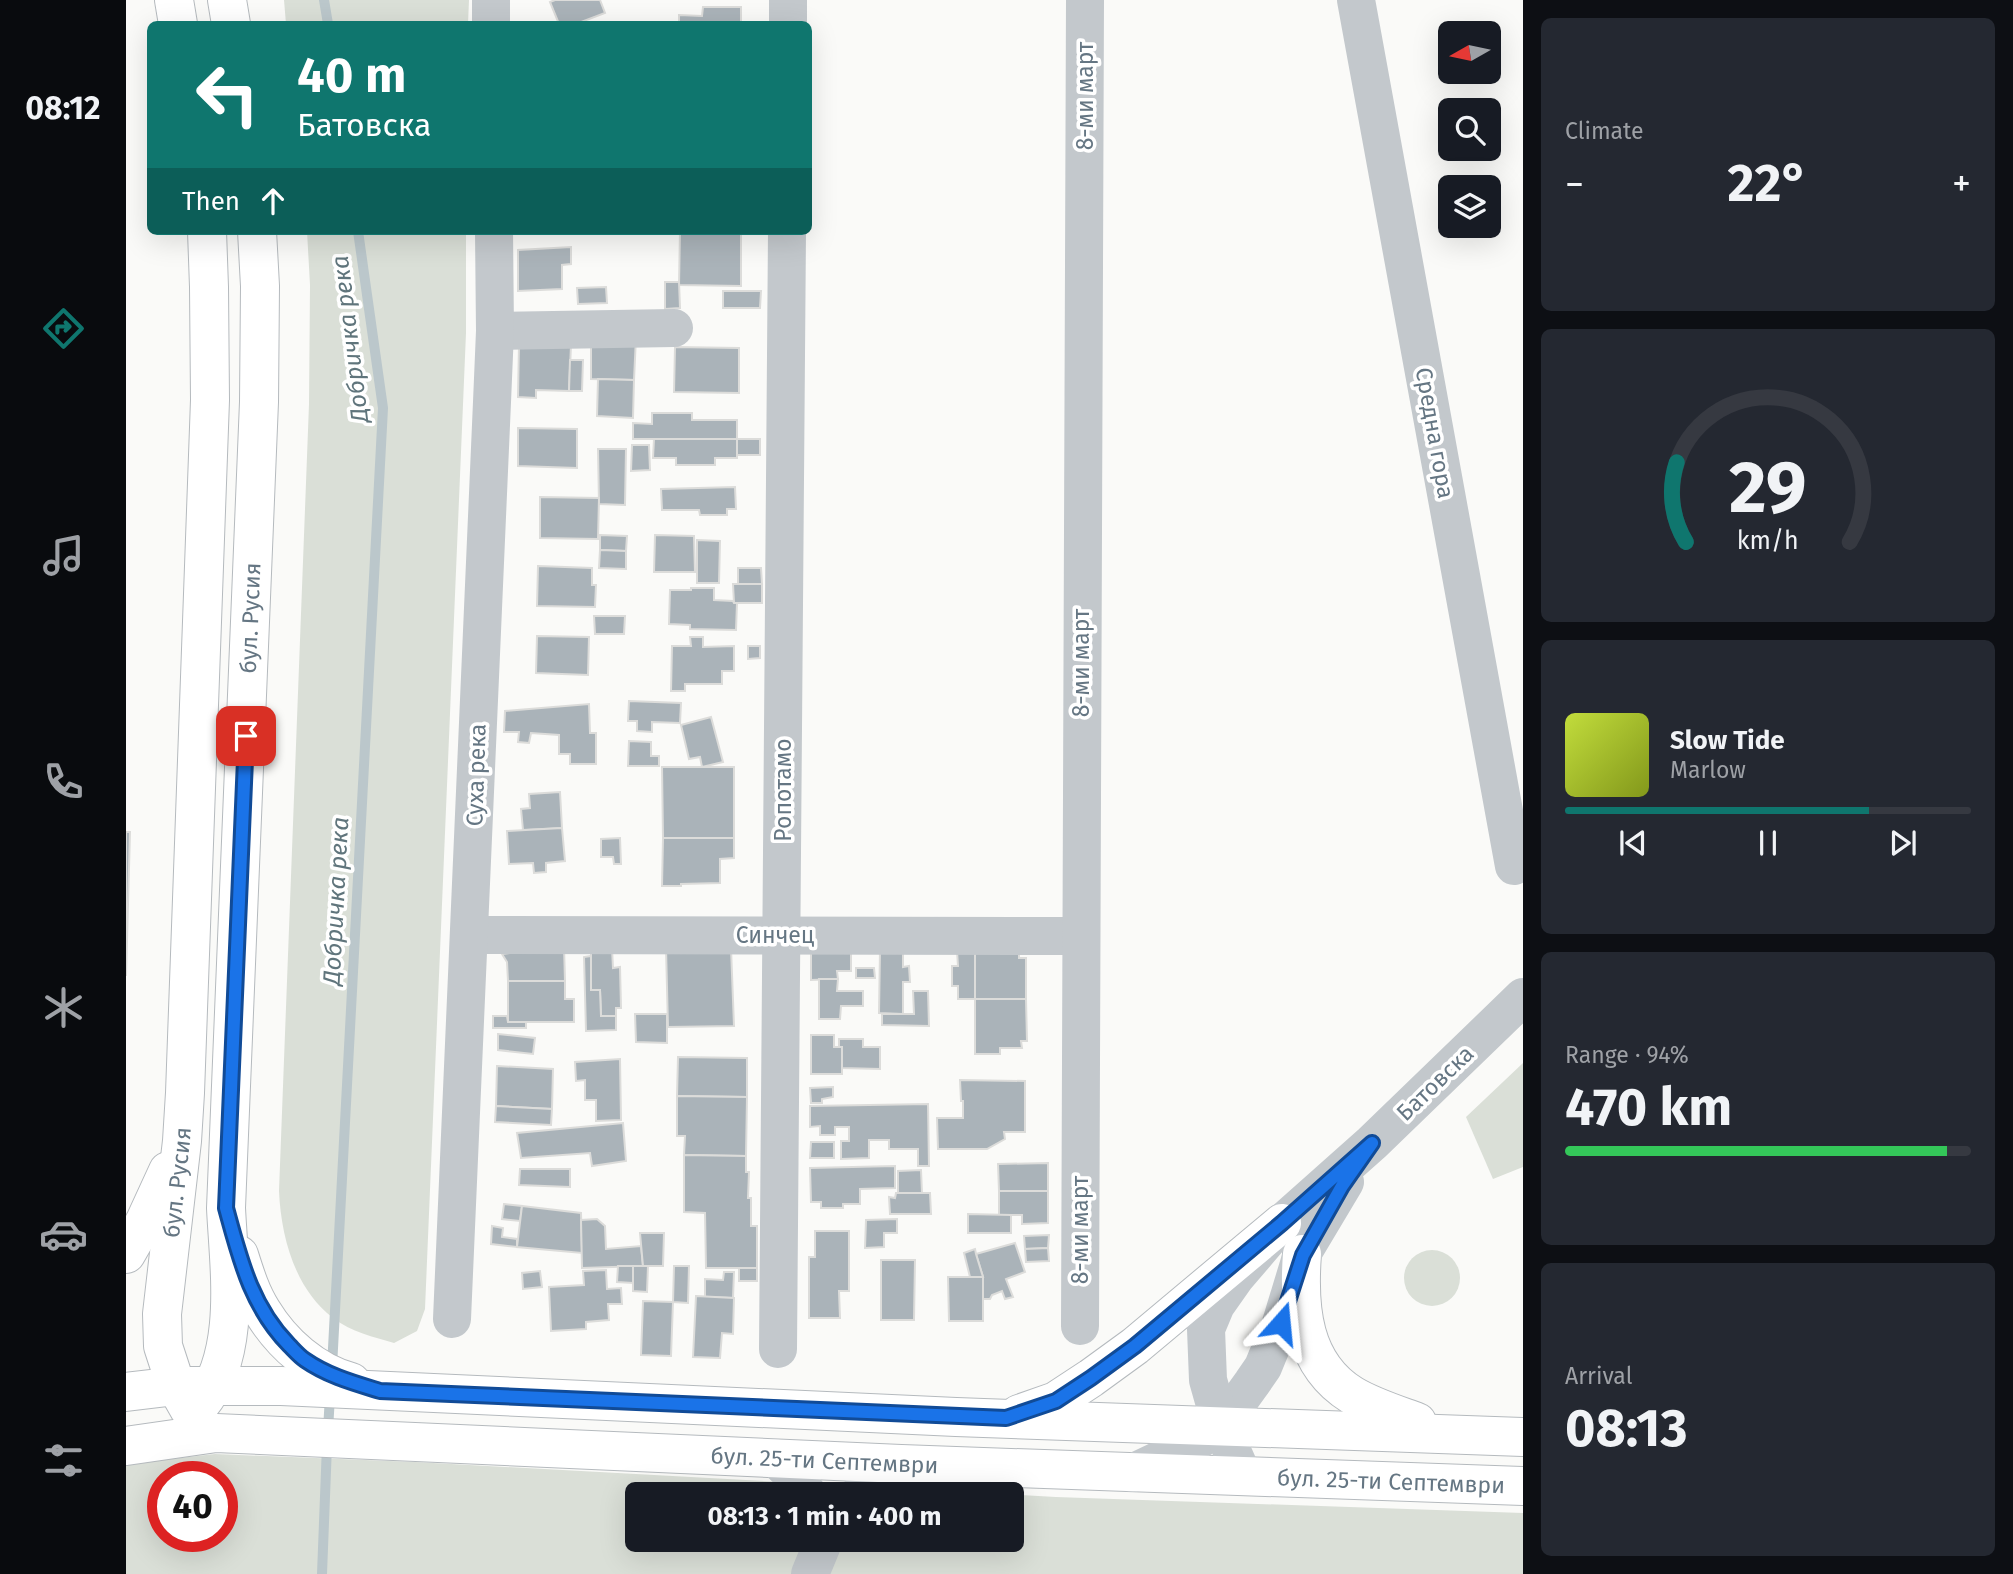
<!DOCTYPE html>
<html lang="en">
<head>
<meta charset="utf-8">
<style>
  :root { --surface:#171b24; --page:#242831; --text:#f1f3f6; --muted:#9ea1a6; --line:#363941; --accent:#0f766e }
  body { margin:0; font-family:"Fira Sans",sans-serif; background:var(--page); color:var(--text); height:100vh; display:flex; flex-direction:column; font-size:26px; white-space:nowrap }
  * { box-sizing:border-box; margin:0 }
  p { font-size:23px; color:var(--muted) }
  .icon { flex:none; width:38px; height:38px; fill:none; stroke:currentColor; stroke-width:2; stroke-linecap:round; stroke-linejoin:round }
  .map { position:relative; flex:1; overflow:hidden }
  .drawer { display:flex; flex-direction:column; gap:18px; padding:18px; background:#0d0f14; width:490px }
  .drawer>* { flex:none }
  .hud { position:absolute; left:21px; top:21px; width:665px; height:214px; border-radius:10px; box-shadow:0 7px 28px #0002; background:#0f766e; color:#fff; overflow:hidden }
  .needle { width:46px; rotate:261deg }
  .fabs { position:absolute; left:1312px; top:21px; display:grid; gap:14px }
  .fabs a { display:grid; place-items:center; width:63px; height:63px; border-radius:10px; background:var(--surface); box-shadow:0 7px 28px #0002; font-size:35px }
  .speed { position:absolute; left:21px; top:1461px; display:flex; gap:14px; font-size:35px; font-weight:700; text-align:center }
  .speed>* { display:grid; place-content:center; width:91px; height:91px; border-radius:50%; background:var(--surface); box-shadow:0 7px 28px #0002; line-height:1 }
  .speed .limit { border:10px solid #d22; background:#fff; color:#111 }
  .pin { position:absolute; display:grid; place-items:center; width:60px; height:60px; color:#fff; margin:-30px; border-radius:14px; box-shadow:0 4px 10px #0006 }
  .me { position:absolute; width:77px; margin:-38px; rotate:18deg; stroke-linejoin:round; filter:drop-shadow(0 0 5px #0008) }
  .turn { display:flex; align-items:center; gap:24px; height:147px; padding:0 35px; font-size:32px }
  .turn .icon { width:91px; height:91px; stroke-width:2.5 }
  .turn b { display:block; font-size:49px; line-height:60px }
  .then { display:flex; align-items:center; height:66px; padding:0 35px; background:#0003; gap:14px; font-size:26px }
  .big { font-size:52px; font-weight:700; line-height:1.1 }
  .drawer .tile { flex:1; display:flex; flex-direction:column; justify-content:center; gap:10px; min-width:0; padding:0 24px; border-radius:10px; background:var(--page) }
  .drawer .dial { align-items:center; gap:0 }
  .dial svg { height:182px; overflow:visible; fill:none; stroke:var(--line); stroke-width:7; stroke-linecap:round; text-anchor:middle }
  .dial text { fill:var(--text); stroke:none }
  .song { display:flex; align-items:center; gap:21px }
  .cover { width:84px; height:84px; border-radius:10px; background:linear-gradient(135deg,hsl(70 70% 55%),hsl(70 70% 35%)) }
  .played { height:7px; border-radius:4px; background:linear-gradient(90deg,var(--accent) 75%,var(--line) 75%) }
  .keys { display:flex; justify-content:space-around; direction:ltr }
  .heat { display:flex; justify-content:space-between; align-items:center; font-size:38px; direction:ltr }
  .charge { height:10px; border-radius:5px; background:linear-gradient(90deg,#34c759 94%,var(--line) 0) }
  .trip { position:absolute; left:499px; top:1482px; width:399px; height:70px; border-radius:10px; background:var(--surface); box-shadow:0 7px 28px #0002; font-weight:700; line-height:70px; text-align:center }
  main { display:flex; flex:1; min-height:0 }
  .tabs { display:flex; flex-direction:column; width:126px; justify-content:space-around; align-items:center; background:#090b0e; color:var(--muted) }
  .tabs .icon { width:49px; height:49px }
  .tabs .current { color:var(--accent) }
  .tabs b { font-size:32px; color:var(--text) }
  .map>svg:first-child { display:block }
  .green { fill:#dadfd7; fill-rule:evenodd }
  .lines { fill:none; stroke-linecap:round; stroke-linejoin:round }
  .stream { stroke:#bbc7cb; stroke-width:10 }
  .building { fill:#aab3b9; stroke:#dcdcda; stroke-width:2 }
  .major-casing { stroke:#b5babe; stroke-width:40 }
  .minor { stroke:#c3c8cc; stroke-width:38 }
  .major { stroke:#fff; stroke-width:38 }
  .route-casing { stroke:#114b97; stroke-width:18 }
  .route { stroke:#1a73e8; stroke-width:12 }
  .labels { text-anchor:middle; stroke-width:7; stroke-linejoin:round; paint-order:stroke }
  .street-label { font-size:23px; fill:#657683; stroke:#fff }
  .water-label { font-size:24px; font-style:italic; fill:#60757c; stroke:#fff }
</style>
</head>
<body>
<main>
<nav class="tabs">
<b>08:12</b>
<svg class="icon current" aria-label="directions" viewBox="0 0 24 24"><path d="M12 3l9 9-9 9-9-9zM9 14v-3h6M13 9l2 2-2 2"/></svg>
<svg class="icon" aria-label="music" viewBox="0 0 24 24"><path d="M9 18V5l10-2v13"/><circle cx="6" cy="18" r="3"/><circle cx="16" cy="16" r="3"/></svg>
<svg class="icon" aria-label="phone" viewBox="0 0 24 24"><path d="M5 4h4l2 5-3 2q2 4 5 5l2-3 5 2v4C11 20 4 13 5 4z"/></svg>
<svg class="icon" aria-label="climate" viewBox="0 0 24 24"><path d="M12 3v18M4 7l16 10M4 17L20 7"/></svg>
<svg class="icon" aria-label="car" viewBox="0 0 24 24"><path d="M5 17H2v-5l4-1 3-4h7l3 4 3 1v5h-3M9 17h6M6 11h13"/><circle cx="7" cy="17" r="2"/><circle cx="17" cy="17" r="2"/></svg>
<svg class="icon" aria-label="filters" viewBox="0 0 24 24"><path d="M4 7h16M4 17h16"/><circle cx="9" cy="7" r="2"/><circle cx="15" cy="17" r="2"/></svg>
</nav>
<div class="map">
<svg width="1397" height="1574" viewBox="0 0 1397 1574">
  <rect width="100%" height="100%" fill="#fafaf8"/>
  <!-- green -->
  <g class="green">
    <polygon points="158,0 343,0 342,24 160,24"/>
    <path d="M181,231H340V333L299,1309L291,1331L268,1343C248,1337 225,1332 207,1318C169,1289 155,1237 153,1191L183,404L184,285Z"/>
    <polygon points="1397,1063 1397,1167 1367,1179 1340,1117"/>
    <circle cx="1306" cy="1278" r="28"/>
    <path d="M89,1454L289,1462L930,1497L1397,1513V1574H0V1464ZM37,1477H96V1536H37ZM511,1494H886V1540H511Z"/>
  </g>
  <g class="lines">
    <!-- stream -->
    <g class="stream">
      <polyline points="198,0 202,24"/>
      <polyline points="206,1367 257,408 232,231"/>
      <polyline points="202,1430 204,1396"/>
      <polyline points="196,1574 201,1445"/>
    </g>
  </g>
  <!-- building -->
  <g class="building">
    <polygon points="429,0 474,0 479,13 450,24 433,24 424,2"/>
    <polygon points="577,7 615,7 615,24 553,24 553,15 576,16"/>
    <polygon points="554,231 615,231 615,286 553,285"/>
    <polygon points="445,247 445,264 436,265 436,289 392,291 392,250"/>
    <polygon points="539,282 553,282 554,308 539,309"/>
    <polygon points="480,287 481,303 452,304 451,288"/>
    <polygon points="597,291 635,291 634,308 597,308"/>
    <polygon points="510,337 508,380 465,379 465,338"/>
    <polygon points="393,344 445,345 443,391 410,390 410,398 392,397"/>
    <polygon points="549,347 613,348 613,393 548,392"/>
    <polygon points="444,360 457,360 456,391 443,391"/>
    <polygon points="472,379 508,380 507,418 471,416"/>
    <polygon points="526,413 566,413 566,420 611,420 611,439 507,439 507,423 526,424"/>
    <polygon points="392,428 451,429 451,468 392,466"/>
    <polygon points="528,439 611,439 611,458 589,458 589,465 550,465 550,458 527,458"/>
    <rect x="611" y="439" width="23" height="16"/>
    <polygon points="506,445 523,445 524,470 505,471"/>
    <polygon points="472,449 500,449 499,505 473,504"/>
    <polygon points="609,487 610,509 601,509 601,515 574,515 573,510 536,510 535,489"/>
    <polygon points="414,497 473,498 472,539 414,538"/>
    <polygon points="474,535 501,536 500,551 474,550"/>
    <polygon points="529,535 568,536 569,572 528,572"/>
    <polygon points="571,540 594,541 593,583 571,583"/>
    <polygon points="474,550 500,551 500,569 473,568"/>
    <polygon points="412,566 466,568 466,585 470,585 469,607 411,606"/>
    <polygon points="612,568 635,568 636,584 612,584"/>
    <polygon points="607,584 636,584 636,603 608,603"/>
    <polygon points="565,588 588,588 588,600 607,601 608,603 611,603 610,630 564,629 564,625 543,624 544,590 565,590"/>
    <polygon points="468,616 499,616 498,634 469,634"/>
    <polygon points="411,636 463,637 462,675 410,673"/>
    <polygon points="564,637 577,637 577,647 608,646 608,671 596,671 596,684 559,684 559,691 545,691 546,646 565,646"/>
    <polygon points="622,646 634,646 634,658 622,659"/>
    <polygon points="503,701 555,703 554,723 526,722 526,732 511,731 511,721 502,721"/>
    <polygon points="463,704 464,733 470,733 470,764 444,764 444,754 433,754 433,735 405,733 403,743 392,742 393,732 378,732 379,711"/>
    <polygon points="585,717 597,762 576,767 574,757 563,759 555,725"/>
    <polygon points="503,741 525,742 525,756 533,756 533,766 502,766"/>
    <polygon points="536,767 608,767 608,838 537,838"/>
    <polygon points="434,792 436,828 397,830 395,809 404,808 403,794"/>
    <polygon points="436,828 439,861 420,863 420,872 408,873 407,863 383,864 381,831"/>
    <polygon points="0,832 4,832 0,976"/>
    <polygon points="494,838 495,864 488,864 487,857 475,857 475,839"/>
    <polygon points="537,838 608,838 608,858 594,859 594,883 555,884 555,886 536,886"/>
    <polygon points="438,946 439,981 382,981 381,962 376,954"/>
    <polygon points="465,947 486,948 487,968 494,967 495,1008 490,1008 490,1016 475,1016 474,990 465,990"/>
    <polygon points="540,948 605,948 608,1026 542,1027"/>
    <polygon points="685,950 725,950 725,971 711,971 712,979 685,980"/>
    <polygon points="754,950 777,950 777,967 783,966 784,982 777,982 777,1014 753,1013"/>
    <polygon points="831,951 849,951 849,999 832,999 832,986 826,986 826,966 832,966"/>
    <polygon points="849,951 893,951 893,958 900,958 900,999 849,999"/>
    <polygon points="465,956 465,990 474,990 475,1016 490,1016 490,1030 460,1031 458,957"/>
    <polygon points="730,968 748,968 749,978 730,978"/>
    <polygon points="693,979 712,979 711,991 737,991 737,1006 715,1006 714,1019 693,1019"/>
    <polygon points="382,981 439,981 439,999 448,999 448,1022 382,1022"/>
    <polygon points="787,991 802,991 803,1026 756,1025 756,1014 788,1014"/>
    <polygon points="849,999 900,999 901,1041 895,1041 896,1048 874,1048 874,1054 849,1054"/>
    <polygon points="509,1014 541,1014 541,1043 510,1042"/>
    <polygon points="367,1016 381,1016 382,1022 400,1022 400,1028 367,1028"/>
    <polygon points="372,1034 409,1038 407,1054 372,1050"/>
    <polygon points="685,1035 708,1035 708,1047 716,1047 716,1074 685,1074"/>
    <polygon points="713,1039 737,1039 737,1047 754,1047 754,1069 716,1068 716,1047 713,1047"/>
    <polygon points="552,1057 621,1058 621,1097 551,1096"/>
    <polygon points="494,1059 495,1120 470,1121 470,1100 459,1100 459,1080 450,1081 449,1062"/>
    <polygon points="371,1066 427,1069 426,1109 370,1106"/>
    <polygon points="834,1080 899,1081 899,1132 878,1132 879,1139 861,1149 812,1149 811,1118 837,1118 837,1101 835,1101"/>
    <polygon points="707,1087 707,1097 696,1099 696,1103 685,1103 684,1088"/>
    <polygon points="551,1096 621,1097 620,1156 558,1155 559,1136 551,1136"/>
    <polygon points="802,1104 803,1166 792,1166 792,1149 763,1149 763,1140 743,1140 743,1158 715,1159 715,1141 723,1141 723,1127 709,1127 709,1135 694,1135 694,1126 684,1127 684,1106"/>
    <polygon points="370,1106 426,1109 425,1125 369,1122"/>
    <polygon points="497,1123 500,1161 466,1166 464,1153 395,1158 391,1133"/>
    <polygon points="685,1142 708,1142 708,1158 684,1158"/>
    <polygon points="558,1155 620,1156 620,1172 623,1172 622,1198 625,1198 625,1226 631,1226 631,1268 580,1268 579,1213 558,1212"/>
    <polygon points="922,1163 922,1191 873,1191 872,1164"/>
    <polygon points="769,1166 769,1188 734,1189 734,1204 717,1204 717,1208 695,1208 695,1202 685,1202 684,1168"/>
    <polygon points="394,1169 444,1169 444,1187 393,1185"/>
    <polygon points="795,1170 796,1193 772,1194 772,1171"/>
    <polygon points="873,1191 922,1191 922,1223 896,1224 896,1215 873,1215"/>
    <polygon points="770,1193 804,1193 805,1214 764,1214 763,1197 769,1198"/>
    <polygon points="378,1204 396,1206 394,1221 376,1219"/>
    <polygon points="396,1206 455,1213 456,1253 391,1247"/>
    <polygon points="842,1214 885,1215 885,1233 842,1233"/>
    <polygon points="471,1219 479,1226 480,1249 515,1246 517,1266 456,1268 455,1220"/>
    <polygon points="771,1219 771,1233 758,1233 758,1247 739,1248 740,1220"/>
    <polygon points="366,1226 377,1228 376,1237 391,1239 391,1247 365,1244"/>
    <polygon points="689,1231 723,1231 723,1291 713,1291 714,1318 683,1318 683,1257 689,1257"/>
    <polygon points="514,1233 538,1233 537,1266 517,1266"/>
    <polygon points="923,1235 922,1248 899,1249 898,1236"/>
    <polygon points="889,1243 899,1272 880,1279 887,1297 879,1299 876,1291 866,1295 864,1299 857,1299 857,1277 850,1254"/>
    <polygon points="922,1248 923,1261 900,1262 899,1249"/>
    <polygon points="849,1249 850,1254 857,1277 844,1277 838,1253"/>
    <polygon points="755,1260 789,1260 788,1320 755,1320"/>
    <polygon points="492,1266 507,1266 507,1283 491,1282"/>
    <polygon points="507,1266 522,1266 521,1292 507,1291"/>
    <polygon points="548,1266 563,1266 562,1303 547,1302"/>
    <rect x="613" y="1268" width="18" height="13"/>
    <polygon points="480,1270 481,1289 495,1288 496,1304 482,1304 483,1320 460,1322 460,1329 425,1331 423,1287 458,1285 457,1271"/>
    <polygon points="414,1271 416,1287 397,1289 396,1273"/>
    <polygon points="598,1272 608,1272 607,1298 579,1297 579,1279 597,1280"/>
    <polygon points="822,1277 857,1277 857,1321 823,1321"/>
    <polygon points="570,1296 608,1298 607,1334 596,1333 594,1358 567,1357"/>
    <polygon points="517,1301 547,1302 545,1356 515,1355"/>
  </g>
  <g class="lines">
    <defs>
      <g id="major">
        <polyline points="48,0 52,24"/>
        <polyline points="101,0 105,24"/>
        <polyline points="0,1254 19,1221 42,1171"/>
        <path d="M1176,1254C1172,1307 1176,1364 1226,1395C1246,1407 1269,1414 1291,1422"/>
        <path d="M113,1255C119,1274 125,1294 136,1311C156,1344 188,1372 225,1382"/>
        <polyline points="0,1392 50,1386 155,1386 830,1417 1397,1437"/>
        <path id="s1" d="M74,1405C116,1354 103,1270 100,1208L133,402L134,286L131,231"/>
        <path id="s2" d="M63,1409L50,1386L37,1346L36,1314L56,1141L59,1093L84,400L83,287L81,231"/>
        <polyline points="893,1414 930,1401 965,1378 1009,1346 1156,1223"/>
        <path id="s3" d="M0,1446L90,1433L775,1464L1397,1486"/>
      </g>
    </defs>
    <!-- major casing -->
    <use href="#major" class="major-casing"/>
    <!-- minor -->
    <g class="minor">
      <polyline points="365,0 365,24"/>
      <polyline points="1230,0 1388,866"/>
      <polyline points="662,24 662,0"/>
      <polyline points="369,331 548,328"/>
      <polyline points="343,935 954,936"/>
      <polyline points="326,1319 366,402 369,331 368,231"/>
      <polyline points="954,1326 959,0"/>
      <polyline points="652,1349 661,231"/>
      <polyline points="649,1458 669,1477 682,1494"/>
      <polyline points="1006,1473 1063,1446 1095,1426 1126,1383 1137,1367 1155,1323 1176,1254 1219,1182"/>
      <polyline points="1117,1476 1095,1426 1082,1380 1080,1329 1090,1305 1109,1278 1156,1223 1246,1143 1397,997"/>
      <polyline points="733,1494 775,1464"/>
      <polyline points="684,1574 698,1540"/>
    </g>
    <!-- major -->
    <use href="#major" class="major"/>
  </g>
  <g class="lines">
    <defs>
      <path id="route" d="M120,736L100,1208C114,1259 125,1306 163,1345C168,1350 173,1356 179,1360C202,1376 228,1383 254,1391L880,1418L930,1401L965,1378L1009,1346L1156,1223L1246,1143L1216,1186L1177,1255L1155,1323"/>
    </defs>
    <!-- route casing -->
    <use href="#route" class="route-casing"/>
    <!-- route -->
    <use href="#route" class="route"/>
  </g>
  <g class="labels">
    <!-- street labels -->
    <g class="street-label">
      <text transform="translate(959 96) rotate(-90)" y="8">8-ми март</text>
      <text transform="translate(1309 433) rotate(80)" y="8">Средна гора</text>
      <text dy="8" stroke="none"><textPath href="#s1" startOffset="794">бул. Русия</textPath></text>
      <text transform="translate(955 663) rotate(-90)" y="8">8-ми март</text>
      <text transform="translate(350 775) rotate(-88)" y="8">Суха река</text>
      <text transform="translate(657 790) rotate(-90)" y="8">Ропотамо</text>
      <text x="649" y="943">Синчец</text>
      <text transform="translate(1309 1083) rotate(-44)" y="8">Батовска</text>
      <text dy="8" stroke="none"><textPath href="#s2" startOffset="233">бул. Русия</textPath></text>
      <text transform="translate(954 1230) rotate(-90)" y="8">8-ми март</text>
      <text dy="8" stroke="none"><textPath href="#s3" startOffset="700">бул. 25-ти Септември</textPath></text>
      <text dy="8" stroke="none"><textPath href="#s3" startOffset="1267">бул. 25-ти Септември</textPath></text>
    </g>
    <!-- water labels -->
    <g class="water-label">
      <text transform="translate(224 339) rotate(-97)" y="8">Добричка река</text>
      <text transform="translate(210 901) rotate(-87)" y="8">Добричка река</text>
    </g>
  </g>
</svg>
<div class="fabs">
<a><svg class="needle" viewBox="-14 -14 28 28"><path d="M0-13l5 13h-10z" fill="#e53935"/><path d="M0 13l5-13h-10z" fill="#9ea1a6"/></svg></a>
<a><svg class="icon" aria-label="search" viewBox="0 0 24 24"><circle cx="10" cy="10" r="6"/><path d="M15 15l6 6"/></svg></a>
<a><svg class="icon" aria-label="layers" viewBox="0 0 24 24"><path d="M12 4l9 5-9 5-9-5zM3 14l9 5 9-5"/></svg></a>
</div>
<div class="speed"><div class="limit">40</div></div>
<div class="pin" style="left:120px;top:736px;background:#d93025"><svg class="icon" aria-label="arrive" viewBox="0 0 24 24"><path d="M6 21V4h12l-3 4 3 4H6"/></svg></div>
<svg class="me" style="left:1155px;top:1323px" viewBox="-20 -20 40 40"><path d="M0-17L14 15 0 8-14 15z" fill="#1a73e8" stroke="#fff" stroke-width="4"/></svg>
<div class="trip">08:13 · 1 min · 400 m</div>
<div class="hud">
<div class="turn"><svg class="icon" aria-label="left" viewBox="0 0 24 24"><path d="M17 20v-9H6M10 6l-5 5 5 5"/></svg><div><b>40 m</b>Батовска</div></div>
<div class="then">Then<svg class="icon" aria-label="ahead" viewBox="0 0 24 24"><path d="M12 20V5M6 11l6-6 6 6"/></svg></div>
</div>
</div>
<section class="drawer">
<div class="tile"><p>Climate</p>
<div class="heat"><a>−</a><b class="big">22°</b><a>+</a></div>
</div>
<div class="tile dial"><svg viewBox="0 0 100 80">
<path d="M14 69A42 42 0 1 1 86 69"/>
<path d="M14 69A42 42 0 0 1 10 34" stroke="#0f766e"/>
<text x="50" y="56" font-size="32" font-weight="700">29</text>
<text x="50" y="72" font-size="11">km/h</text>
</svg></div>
<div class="tile">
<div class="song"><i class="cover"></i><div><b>Slow Tide</b><p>Marlow</p></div></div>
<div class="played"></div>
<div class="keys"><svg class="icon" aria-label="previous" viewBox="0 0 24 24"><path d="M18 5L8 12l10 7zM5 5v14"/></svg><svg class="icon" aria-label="pause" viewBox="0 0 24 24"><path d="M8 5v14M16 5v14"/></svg><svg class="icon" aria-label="next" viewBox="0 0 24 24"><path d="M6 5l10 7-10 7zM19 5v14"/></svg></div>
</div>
<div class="tile"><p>Range · 94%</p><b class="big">470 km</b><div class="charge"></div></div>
<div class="tile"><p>Arrival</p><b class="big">08:13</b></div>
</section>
</main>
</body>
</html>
